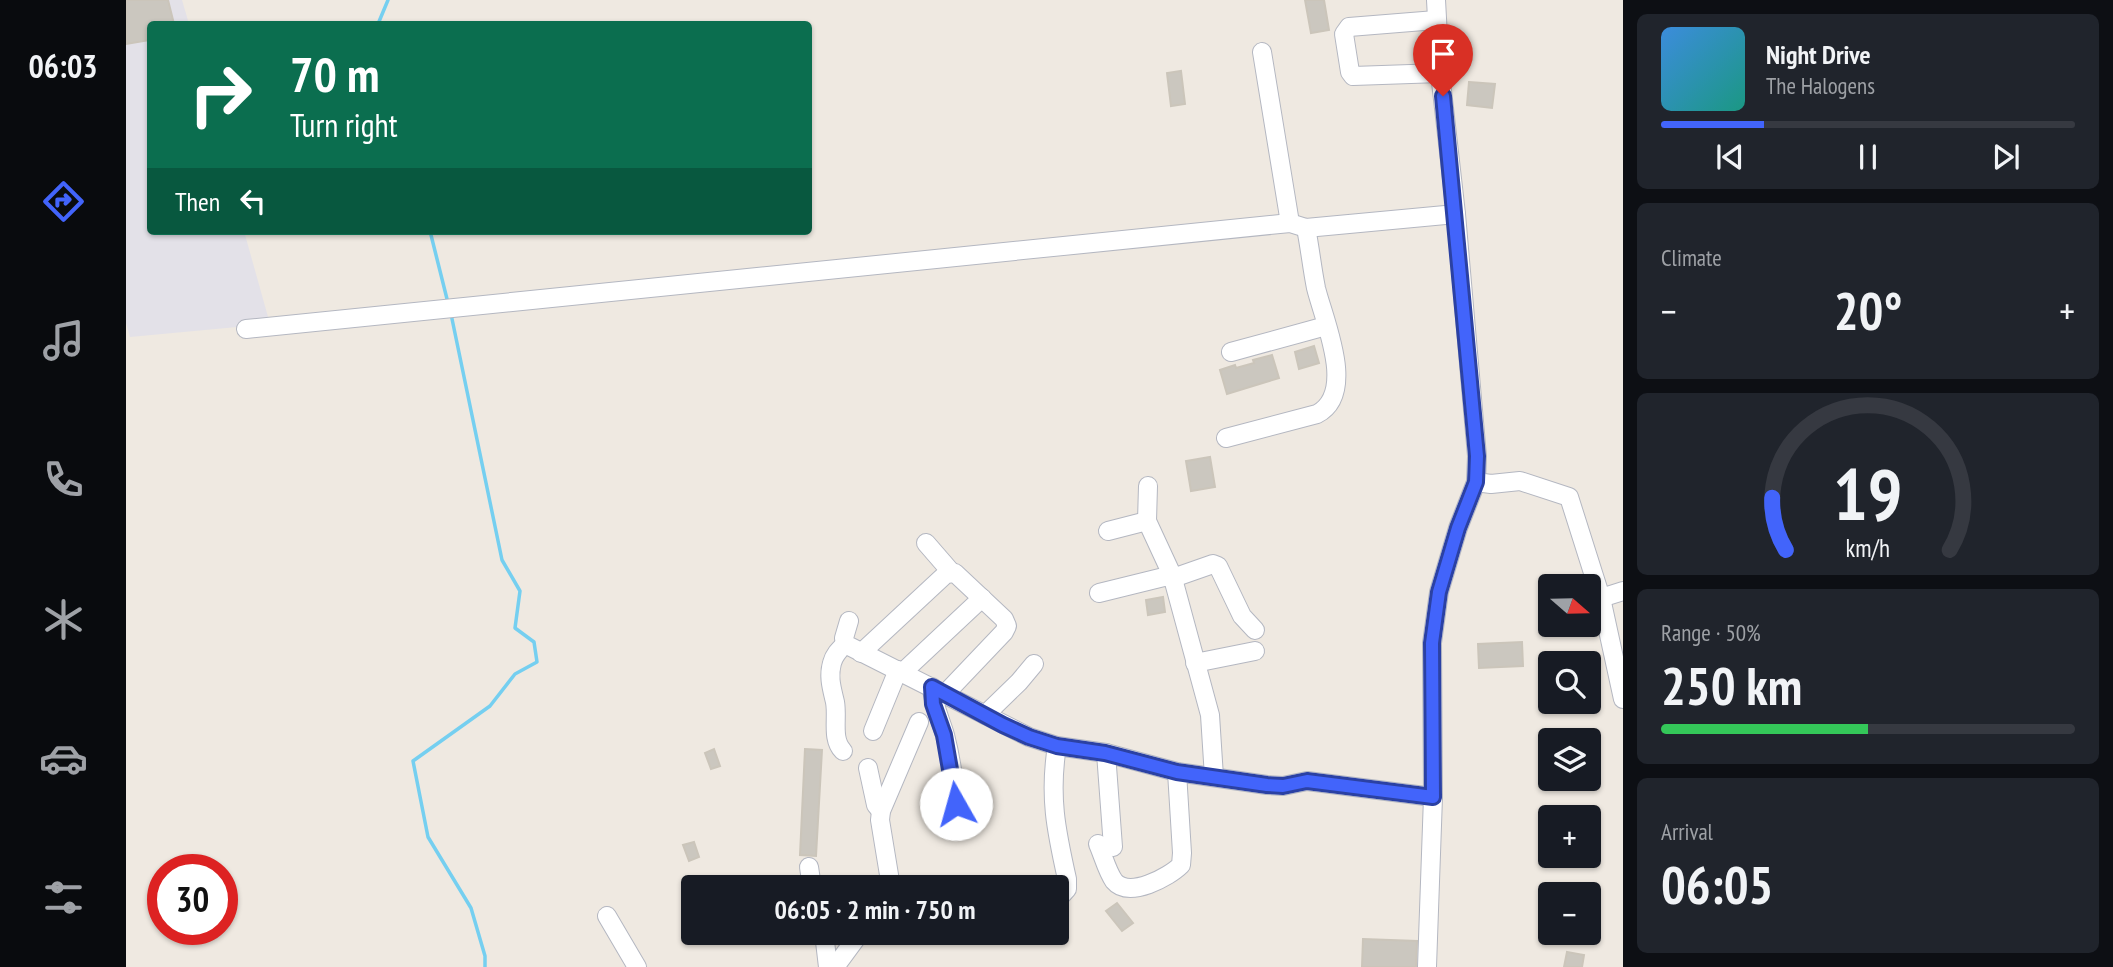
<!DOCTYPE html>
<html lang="en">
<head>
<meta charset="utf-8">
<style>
  :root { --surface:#171b24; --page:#20242c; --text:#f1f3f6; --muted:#9ea1a6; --line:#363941; --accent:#4264fb }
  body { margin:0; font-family:"PT Sans Narrow",sans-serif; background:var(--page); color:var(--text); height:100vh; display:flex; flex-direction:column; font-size:26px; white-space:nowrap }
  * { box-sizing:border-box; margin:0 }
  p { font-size:23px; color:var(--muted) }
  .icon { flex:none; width:38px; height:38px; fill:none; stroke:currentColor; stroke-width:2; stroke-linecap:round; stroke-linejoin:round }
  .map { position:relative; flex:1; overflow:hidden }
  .details { display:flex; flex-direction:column; gap:14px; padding:14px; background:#0d0f14; width:490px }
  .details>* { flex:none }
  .banner { position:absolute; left:21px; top:21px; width:665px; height:214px; border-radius:7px; box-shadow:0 2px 5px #0004; background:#0b6e4f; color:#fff; overflow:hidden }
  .needle { width:46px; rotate:110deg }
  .controls { position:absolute; left:1412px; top:574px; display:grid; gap:14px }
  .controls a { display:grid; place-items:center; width:63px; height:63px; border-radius:7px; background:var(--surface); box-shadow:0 2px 5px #0004; font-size:35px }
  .speed { position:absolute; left:21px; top:854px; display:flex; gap:14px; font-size:35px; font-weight:700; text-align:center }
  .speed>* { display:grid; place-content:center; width:91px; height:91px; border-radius:50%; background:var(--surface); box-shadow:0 2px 5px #0004; line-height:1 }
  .speed .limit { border:10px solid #d22; background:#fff; color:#111 }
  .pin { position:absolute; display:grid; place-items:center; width:60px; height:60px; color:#fff; margin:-72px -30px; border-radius:50% 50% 50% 0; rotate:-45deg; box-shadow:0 0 7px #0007 }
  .pin .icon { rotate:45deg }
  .me { position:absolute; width:77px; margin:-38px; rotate:353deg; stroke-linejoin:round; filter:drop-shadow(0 0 5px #0008) }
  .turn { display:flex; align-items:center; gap:24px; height:147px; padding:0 28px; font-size:32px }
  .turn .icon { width:91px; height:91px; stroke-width:2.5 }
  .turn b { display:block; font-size:49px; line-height:60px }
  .then { display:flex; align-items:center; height:66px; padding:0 28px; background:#0003; gap:14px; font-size:26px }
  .big { font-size:52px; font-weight:800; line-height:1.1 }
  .details .widget { flex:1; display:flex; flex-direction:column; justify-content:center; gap:10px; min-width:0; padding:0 24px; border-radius:10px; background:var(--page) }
  .details .dial { align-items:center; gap:0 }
  .dial svg { height:182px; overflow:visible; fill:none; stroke:var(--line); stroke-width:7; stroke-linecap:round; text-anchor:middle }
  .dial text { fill:var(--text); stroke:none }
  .song { display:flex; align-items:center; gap:21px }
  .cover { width:84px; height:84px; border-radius:10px; background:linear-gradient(135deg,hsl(210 70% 55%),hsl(170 70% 35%)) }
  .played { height:7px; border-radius:4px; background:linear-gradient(90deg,var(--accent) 25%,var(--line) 25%) }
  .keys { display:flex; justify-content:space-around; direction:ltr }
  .heat { display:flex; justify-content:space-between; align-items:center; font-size:38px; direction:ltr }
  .charge { height:10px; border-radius:5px; background:linear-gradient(90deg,#34c759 50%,var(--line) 0) }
  .trip { position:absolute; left:555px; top:875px; width:388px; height:70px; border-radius:7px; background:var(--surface); box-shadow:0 2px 5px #0004; font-weight:800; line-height:70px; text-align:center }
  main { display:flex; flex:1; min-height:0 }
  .tab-bar { display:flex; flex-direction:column; width:126px; justify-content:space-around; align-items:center; background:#090b0e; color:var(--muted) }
  .tab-bar .icon { width:49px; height:49px }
  .tab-bar .selected { color:var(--accent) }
  .tab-bar b { font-size:32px; color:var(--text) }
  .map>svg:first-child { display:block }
  .industrial { fill:#e3e1e8 }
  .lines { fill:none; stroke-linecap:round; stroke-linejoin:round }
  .stream { stroke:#75cff0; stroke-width:3.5 }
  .building { fill:#cbc7bf; stroke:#cbc5ba; stroke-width:2 }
  .minor-casing { stroke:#b4b7c1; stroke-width:20 }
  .minor { stroke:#fff; stroke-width:18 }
  .route-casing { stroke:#2b41a3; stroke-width:18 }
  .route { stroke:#4264fb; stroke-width:12 }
</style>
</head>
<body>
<main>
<nav class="tab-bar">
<b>06:03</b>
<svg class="icon selected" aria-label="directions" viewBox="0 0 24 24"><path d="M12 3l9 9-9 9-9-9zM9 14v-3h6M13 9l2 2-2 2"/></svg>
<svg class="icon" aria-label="music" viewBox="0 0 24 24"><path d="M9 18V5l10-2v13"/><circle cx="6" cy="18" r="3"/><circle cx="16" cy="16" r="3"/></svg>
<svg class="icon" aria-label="phone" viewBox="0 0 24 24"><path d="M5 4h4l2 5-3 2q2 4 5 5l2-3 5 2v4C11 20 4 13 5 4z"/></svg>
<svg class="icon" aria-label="climate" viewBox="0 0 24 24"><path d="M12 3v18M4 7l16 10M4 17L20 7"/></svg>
<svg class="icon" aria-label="car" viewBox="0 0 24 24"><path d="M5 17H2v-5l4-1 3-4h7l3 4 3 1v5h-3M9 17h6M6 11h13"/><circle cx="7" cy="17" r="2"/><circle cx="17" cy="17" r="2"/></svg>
<svg class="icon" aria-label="filters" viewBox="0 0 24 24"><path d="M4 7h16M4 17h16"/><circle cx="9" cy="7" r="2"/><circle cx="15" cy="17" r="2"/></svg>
</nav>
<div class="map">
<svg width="1497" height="967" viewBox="0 0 1497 967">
  <rect width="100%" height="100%" fill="#efe9e1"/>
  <!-- industrial -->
  <polygon class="industrial" points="0,0 56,0 63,24 24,24 24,231 118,231 144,324 4,337 0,323"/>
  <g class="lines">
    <!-- stream -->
    <g class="stream">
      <polyline points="252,24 262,0"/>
      <polyline points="304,231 322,303"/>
      <polyline points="325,314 376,560 394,591 389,628 408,642 411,662 389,674 364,706 287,761 302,837 345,908 359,956 359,967"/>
    </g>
  </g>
  <!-- building -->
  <g class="building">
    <polygon points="0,0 42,0 48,24 24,24 24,40 0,44"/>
    <polygon points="1179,0 1198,0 1203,30 1185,33"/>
    <polygon points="1055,71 1059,104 1045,106 1041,73"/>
    <polygon points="1343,82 1369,84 1366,108 1341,105"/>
    <polygon points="1188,346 1193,363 1173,369 1169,352"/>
    <polygon points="1146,355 1153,378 1101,394 1094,370 1109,365 1110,368 1128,363 1127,360"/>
    <polygon points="1084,457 1089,487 1065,491 1060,461"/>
    <polygon points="1037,597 1039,612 1022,615 1020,600"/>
    <polygon points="1396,642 1397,666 1353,668 1352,644"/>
    <polygon points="588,749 594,766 585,769 579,753"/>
    <polygon points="679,749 696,750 690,856 674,855"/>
    <polygon points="568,842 573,857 563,861 557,845"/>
    <polygon points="991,903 1007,923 996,931 980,911"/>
    <polygon points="1237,939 1291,941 1290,967 1236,967"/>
    <polygon points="1441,952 1458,955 1456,967 1438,967"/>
  </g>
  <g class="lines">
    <defs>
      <g id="minor">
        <polyline points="1310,20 1223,27 1218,34 1224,72 1227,76 1314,73"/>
        <polyline points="1136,52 1164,223"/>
        <polyline points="120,329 1164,223 1180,228 1330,214"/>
        <polyline points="1105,352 1200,326"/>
        <path d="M1100,438L1191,414C1231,393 1198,321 1190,288C1186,268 1184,248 1180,228"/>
        <polyline points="1350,482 1365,484 1394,481 1443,497 1475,598 1497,699"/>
        <polyline points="1022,486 1021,521 1046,575"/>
        <polyline points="982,531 1021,521"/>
        <polyline points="800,543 826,573"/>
        <polyline points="1047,578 1087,564 1092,566 1116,616 1129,630"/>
        <polyline points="973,593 1046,575 1084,715 1088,777"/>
        <polyline points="1475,598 1497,591"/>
        <polyline points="723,621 718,638 719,644 903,737 931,746 980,753 1051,772 1141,785 1157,786 1181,781 1307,797"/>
        <polyline points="735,653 820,574 829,573 878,619 881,626 878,632 819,694"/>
        <polyline points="1069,663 1129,651"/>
        <polyline points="777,672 856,598"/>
        <path d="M806,687C807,705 814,718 819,735C827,766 830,798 833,830"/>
        <polyline points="859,715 893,682 908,664"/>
        <polyline points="747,731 772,670"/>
        <path d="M717,751C705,739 712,718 709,702C706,689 702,677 706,663C708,655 713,650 719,644"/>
        <polyline points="980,753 987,847"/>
        <polyline points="742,768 750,805 755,811"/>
        <path d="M972,844C977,855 981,871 988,881C1003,899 1043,877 1055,865L1056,853L1051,772"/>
        <polyline points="683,867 686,887"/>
        <polyline points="765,887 754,820 755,811 793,722"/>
        <path d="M931,900L941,889V879C930,830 923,796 931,746"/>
        <polyline points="481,916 511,967"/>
        <polyline points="698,933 702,967"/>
        <polyline points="709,967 734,933"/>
        <polyline points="1301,967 1307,797 1306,643 1313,592 1332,528 1350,482 1351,456 1330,214 1314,73 1310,0"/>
      </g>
    </defs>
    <!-- minor casing -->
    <use href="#minor" class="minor-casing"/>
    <!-- minor -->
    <use href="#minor" class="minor"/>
  </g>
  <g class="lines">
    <defs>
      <polyline id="route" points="830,804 818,735 807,704 806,687 877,725 903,737 931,746 979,753 1051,772 1141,785 1157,786 1181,781 1307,797 1306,643 1313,592 1332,528 1350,482 1351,456 1317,96"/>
    </defs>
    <!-- route casing -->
    <use href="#route" class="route-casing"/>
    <!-- route -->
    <use href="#route" class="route"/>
  </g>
</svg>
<div class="controls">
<a><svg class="needle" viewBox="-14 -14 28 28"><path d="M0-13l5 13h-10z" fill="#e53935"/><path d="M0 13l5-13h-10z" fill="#9ea1a6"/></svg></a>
<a><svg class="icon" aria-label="search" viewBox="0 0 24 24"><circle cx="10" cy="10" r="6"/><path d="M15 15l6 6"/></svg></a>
<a><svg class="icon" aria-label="layers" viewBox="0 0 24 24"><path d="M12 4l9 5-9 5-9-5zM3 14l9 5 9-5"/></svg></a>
<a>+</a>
<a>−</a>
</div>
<div class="speed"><div class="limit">30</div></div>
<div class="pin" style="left:1317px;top:96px;background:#d93025"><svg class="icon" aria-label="arrive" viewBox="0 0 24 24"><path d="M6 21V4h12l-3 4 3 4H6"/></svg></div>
<svg class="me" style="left:830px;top:804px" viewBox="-20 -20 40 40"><circle r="19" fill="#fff"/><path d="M0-13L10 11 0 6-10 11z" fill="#4264fb"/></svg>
<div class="trip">06:05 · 2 min · 750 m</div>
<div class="banner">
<div class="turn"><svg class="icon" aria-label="right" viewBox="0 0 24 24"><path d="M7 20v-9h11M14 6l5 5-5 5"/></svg><div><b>70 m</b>Turn right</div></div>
<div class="then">Then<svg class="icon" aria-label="left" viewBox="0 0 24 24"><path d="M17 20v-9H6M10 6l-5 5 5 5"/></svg></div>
</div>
</div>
<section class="details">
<div class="widget">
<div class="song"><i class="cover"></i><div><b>Night Drive</b><p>The Halogens</p></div></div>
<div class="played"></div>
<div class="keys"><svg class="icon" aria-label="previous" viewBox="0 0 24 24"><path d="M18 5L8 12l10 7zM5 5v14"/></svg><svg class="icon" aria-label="pause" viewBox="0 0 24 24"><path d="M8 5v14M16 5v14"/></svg><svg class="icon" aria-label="next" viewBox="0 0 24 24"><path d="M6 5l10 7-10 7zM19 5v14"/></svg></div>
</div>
<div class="widget"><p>Climate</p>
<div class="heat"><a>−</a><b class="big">20°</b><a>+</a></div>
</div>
<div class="widget dial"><svg viewBox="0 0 100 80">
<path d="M14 69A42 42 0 1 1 86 69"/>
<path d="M14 69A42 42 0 0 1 8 46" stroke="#4264fb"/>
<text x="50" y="56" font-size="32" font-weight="700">19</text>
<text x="50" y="72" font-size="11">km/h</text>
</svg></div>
<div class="widget"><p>Range · 50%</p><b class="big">250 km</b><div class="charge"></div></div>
<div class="widget"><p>Arrival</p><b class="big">06:05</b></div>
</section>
</main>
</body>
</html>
